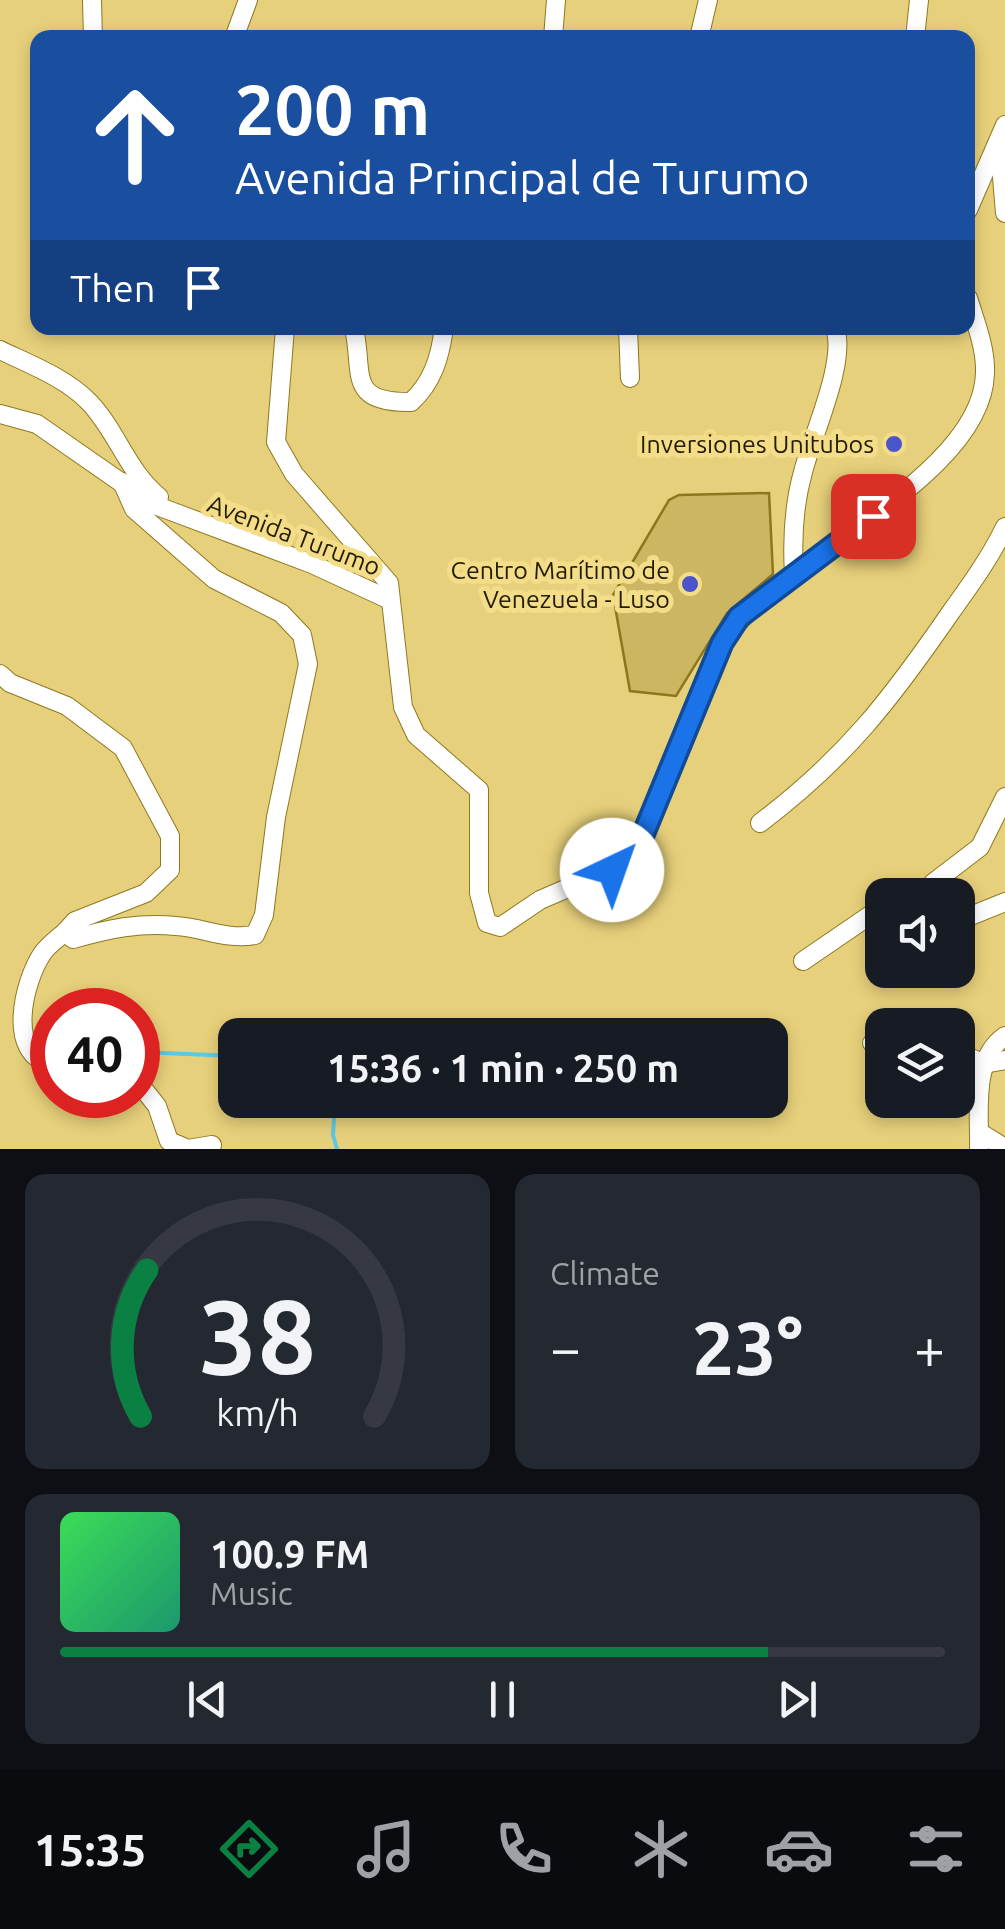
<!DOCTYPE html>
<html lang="en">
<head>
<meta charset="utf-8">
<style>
  :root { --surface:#171b24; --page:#242831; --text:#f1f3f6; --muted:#9ea1a6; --line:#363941; --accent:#0b8043 }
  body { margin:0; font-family:Ubuntu,sans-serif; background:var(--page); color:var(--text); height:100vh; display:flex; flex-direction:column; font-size:38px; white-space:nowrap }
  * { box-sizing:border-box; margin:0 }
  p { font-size:32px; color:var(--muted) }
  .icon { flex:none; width:55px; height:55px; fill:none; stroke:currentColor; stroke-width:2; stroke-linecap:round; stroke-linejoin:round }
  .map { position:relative; height:1149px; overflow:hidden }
  .drawer { display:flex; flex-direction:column; gap:25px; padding:25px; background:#0d0f14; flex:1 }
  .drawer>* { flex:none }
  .hud { position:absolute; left:30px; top:30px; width:945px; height:305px; border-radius:20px; box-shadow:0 5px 15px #0003; background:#1a4fa0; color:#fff; overflow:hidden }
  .tools { position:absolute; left:865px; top:878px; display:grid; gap:20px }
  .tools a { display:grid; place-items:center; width:110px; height:110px; border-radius:20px; background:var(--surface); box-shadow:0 5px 15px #0003; font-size:50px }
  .speed { position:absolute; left:30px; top:988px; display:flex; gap:20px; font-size:50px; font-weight:700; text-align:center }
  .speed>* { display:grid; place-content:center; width:130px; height:130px; border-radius:50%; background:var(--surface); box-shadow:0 5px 15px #0003; line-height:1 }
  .speed .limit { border:15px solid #d22; background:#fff; color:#111 }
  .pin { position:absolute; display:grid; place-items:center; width:85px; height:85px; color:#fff; margin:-42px; border-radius:20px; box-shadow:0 5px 15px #0006 }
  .me { position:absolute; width:110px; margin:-55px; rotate:42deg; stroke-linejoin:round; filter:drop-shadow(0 0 8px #0008) }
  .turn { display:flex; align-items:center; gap:35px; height:210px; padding:0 40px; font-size:45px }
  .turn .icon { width:130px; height:130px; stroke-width:2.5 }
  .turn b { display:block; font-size:70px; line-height:85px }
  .then { display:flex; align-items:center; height:95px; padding:0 40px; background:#0003; gap:20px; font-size:38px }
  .big { font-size:75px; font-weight:700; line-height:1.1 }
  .drawer .widget { flex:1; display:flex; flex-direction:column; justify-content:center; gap:15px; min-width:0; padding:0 35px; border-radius:20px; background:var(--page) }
  .drawer .dial { align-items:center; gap:0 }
  .dial svg { height:260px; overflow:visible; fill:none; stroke:var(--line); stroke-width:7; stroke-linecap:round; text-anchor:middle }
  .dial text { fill:var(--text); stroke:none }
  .song { display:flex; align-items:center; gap:30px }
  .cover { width:120px; height:120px; border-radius:15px; background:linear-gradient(135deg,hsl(130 70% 55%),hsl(160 70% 35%)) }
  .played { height:10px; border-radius:5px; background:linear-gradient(90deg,var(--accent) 80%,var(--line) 80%) }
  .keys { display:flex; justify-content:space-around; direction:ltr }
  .heat { display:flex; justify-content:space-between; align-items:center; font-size:55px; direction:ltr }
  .drawer .tiles { flex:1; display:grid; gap:25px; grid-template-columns:1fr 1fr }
  .widget:last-child { grid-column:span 2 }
  .trip { position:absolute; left:218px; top:1018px; width:570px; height:100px; border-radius:20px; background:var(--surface); box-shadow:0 5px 15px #0003; font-weight:700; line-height:100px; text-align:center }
  .menu { display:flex; height:160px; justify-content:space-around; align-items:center; background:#090b0e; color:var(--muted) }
  .menu .icon { width:70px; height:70px }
  .menu .on { color:var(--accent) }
  .menu b { font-size:45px; color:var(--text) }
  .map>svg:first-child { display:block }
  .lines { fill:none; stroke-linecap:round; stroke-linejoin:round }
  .stream { stroke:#5fc8e0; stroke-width:4 }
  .building { fill:#cdb662; stroke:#8d771c; stroke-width:2.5 }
  .minor-casing { stroke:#8e781e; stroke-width:20 }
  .minor { stroke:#fff; stroke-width:18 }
  .route-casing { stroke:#114b97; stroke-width:25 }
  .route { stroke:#1a73e8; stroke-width:18 }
  .poi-dot { fill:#4b54ca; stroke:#f4dd88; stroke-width:4 }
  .labels { text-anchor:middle; stroke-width:10; stroke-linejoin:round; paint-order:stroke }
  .poi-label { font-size:25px; fill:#241d03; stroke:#f4dd88; text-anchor:end }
  .street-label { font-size:25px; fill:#241d03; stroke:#f4dd88 }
</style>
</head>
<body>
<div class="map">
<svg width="1005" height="1149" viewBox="0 0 1005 1149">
  <rect width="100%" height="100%" fill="#e7d07b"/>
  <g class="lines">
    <!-- stream -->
    <g class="stream">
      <polyline points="138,1052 235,1056"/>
      <polyline points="335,1100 333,1135 337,1149"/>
    </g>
  </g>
  <!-- building -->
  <polygon class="building" points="769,493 773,574 727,613 676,696 630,691 613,595 669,500 679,495"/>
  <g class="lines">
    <defs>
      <g id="minor">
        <polyline points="92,0 93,38"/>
        <polyline points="234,38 248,0"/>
        <polyline points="553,38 556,0"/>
        <polyline points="699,38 708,0"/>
        <polyline points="915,38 919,0"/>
        <polyline points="999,141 1005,213"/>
        <polyline points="968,210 1005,125"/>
        <path d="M285,328L276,442L294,474L389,583L403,707L416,735L479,790V893L487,923L500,927L540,900L612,869L636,852L722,643C777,559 983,478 985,373C986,348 975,321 968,298"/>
        <path d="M354,328C364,373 346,403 411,402C433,382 440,357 444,328"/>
        <polyline points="628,328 630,378"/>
        <path d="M0,350C29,364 66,378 89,402C117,431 127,471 159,497"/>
        <polyline points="0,414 37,424 152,504 312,564 390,600"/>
        <path d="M794,574C792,541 794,504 803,472C812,436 847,362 835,328"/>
        <path d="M0,674L10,683L67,706L123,748L170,836V870L146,893L75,921L65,932L73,939C108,929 140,922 176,926C205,928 225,940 255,935L264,915L276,817L308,664L302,635L281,613L214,579L134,509L122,482"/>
        <path d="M760,823C846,758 891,699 951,612C971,584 990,558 1005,527"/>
        <polyline points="925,895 933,883 980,847 1005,797"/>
        <polyline points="958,916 968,917 1005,902"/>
        <polyline points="803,961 882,907"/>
        <polyline points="872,1043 882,1043"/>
        <polyline points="958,1052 984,1064 1005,1060"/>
        <path d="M52,1064C5,1055 24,981 42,954C47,946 57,939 65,932"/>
        <polyline points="138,1082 157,1106 169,1141 188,1149 212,1145"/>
        <polyline points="979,1132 1005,1148"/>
        <path d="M979,1149C980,1114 971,1059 1005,1036"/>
      </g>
    </defs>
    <!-- minor casing -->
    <use href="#minor" class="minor-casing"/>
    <!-- minor -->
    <use href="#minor" class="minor"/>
  </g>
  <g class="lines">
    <defs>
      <polyline id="route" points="612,870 636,852 722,643 739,617 873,516"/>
    </defs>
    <!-- route casing -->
    <use href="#route" class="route-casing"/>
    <!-- route -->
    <use href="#route" class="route"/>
  </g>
  <!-- markers -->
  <g class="poi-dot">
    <circle cx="894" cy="444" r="10"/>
    <circle cx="690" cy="584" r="10"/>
  </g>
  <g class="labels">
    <!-- poi labels -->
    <g class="poi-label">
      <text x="874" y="453">Inversiones Unitubos</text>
      <text x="670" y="579">Centro Marítimo de<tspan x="670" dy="29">Venezuela - Luso</tspan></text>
    </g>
    <!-- street labels -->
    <g class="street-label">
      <text transform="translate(294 535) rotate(21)" y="9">Avenida Turumo</text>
    </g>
  </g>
</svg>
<div class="tools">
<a><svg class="icon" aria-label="sound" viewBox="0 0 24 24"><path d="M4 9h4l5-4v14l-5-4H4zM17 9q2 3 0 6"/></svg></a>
<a><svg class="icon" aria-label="layers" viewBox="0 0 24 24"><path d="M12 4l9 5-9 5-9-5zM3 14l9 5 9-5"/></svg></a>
</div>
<div class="speed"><div class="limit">40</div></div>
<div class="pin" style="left:873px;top:516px;background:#d93025"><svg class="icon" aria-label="arrive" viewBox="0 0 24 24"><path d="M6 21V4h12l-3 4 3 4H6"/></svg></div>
<svg class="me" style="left:612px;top:870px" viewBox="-20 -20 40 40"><circle r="19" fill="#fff"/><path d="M0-13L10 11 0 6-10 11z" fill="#1a73e8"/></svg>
<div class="trip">15:36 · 1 min · 250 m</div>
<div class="hud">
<div class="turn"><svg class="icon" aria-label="ahead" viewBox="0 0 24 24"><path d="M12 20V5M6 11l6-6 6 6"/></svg><div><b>200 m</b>Avenida Principal de Turumo</div></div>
<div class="then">Then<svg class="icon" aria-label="arrive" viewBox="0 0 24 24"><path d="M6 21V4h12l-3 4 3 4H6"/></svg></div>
</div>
</div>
<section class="drawer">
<div class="tiles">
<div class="widget dial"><svg viewBox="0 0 100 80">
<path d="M14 69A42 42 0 1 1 86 69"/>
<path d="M14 69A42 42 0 0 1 16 24" stroke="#0b8043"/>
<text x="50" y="56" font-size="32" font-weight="700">38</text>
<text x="50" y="72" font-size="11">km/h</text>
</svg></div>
<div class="widget"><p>Climate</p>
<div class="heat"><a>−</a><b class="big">23°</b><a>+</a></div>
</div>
<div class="widget">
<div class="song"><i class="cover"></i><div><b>100.9 FM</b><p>Music</p></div></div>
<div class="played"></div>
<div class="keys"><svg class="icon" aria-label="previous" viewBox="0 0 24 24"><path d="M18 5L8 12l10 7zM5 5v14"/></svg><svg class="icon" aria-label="pause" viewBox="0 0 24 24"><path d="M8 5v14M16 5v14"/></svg><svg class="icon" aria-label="next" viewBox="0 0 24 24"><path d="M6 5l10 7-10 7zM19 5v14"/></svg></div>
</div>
</div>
</section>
<nav class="menu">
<b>15:35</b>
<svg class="icon on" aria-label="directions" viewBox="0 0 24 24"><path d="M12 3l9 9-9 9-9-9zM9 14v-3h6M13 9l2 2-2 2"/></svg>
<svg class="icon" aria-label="music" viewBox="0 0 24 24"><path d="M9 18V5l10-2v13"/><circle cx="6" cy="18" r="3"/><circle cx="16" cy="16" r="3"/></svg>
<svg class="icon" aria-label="phone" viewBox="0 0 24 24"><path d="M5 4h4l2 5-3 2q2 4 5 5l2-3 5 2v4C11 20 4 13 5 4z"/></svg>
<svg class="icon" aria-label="climate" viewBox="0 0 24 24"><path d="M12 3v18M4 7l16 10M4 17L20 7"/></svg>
<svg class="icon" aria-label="car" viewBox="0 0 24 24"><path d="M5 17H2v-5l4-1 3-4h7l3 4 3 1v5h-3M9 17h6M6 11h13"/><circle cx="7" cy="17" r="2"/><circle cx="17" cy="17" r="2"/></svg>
<svg class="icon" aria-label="filters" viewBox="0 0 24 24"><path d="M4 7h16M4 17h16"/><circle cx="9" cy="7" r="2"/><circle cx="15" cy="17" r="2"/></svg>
</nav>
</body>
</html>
